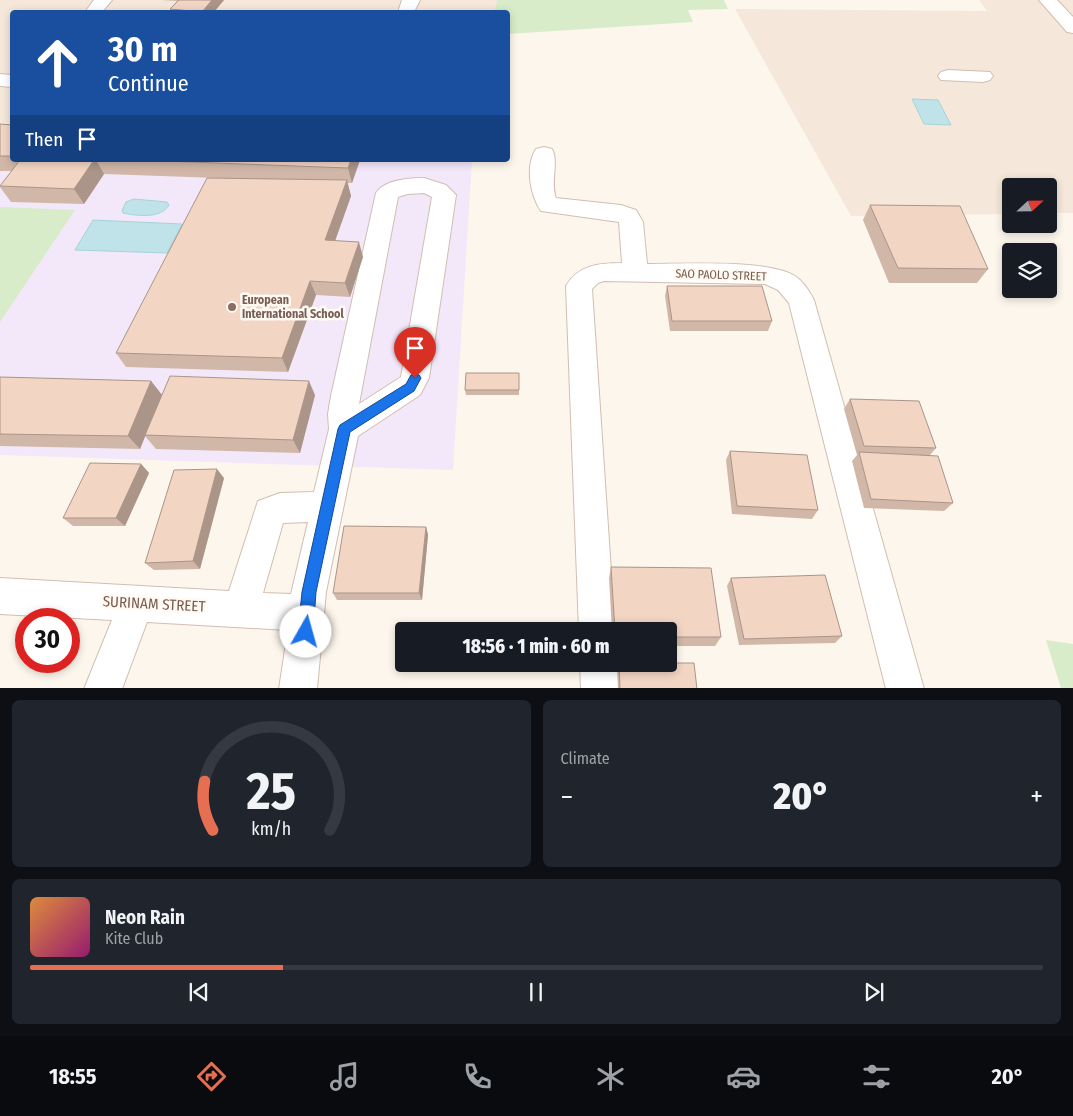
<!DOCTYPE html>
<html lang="en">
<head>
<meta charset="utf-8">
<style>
  :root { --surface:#171b24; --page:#20242c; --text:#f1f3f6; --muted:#9ea1a6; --line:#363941; --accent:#e76f51 }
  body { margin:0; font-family:"Fira Sans Condensed",sans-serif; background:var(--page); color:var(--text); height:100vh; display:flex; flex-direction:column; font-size:19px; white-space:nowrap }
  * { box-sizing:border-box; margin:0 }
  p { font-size:16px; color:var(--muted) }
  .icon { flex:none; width:28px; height:28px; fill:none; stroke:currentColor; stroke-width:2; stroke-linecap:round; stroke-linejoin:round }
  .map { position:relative; height:688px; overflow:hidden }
  .sheet { display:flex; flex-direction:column; gap:12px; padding:12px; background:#0d0f14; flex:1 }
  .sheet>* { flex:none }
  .top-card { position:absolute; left:10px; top:10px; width:500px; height:152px; border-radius:5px; box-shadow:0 2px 8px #0003; background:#1a4fa0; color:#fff; overflow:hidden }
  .needle { width:32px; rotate:68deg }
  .buttons { position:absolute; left:1002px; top:178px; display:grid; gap:10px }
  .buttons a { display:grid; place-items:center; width:55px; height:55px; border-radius:5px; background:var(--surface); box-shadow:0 2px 8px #0003; font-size:25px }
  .speed { position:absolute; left:15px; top:608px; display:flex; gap:10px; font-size:25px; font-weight:700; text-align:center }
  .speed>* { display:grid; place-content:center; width:65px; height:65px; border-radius:50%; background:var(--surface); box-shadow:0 2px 8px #0003; line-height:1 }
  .speed .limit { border:8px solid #d22; background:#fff; color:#111 }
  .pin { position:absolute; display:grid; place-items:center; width:42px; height:42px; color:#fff; margin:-51px -21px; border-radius:50% 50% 50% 0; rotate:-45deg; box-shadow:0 0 5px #0007 }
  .pin .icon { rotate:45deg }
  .me { position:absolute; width:55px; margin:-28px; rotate:7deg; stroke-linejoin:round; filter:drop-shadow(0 0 4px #0008) }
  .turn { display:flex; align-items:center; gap:18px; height:105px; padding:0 15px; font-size:22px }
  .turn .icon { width:65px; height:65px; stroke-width:2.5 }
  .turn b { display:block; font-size:35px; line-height:42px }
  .then { display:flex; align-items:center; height:48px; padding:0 15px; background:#0003; gap:10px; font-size:19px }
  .big { font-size:38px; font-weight:800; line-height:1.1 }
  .sheet .widget { flex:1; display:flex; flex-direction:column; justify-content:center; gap:8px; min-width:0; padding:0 18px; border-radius:8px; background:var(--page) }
  .sheet .dial { align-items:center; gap:0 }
  .dial svg { height:130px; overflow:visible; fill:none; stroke:var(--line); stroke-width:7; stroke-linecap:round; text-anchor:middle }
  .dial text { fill:var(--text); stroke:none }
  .song { display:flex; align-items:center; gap:15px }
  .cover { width:60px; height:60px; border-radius:8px; background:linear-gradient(135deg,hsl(30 70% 55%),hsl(320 70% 35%)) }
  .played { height:5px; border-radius:2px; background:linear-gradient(90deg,var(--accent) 25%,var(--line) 25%) }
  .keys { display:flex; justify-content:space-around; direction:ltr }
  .heat { display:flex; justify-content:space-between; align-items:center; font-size:28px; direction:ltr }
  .sheet .tiles { flex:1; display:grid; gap:12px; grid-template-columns:1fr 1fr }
  .widget:last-child { grid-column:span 2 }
  .trip { position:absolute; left:395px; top:622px; width:282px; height:50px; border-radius:5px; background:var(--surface); box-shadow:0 2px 8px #0003; font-weight:800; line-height:50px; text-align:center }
  .tab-bar { display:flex; height:80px; justify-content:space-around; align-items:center; background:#090b0e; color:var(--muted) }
  .tab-bar .icon { width:35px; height:35px }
  .tab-bar .on { color:var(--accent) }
  .tab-bar b { font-size:22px; color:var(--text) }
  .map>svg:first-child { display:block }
  .residential { fill:#f5e8da }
  .education { fill:#f3e8fa }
  .green { fill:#d8ecc9 }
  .water { fill:#bfe3e8; stroke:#a5d3da }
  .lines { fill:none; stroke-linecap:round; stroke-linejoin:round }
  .minor-casing { stroke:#d1beb0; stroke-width:2 }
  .minor { fill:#fff; fill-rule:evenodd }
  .wall { fill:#d1b7a8 }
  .shaded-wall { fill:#aa9588 }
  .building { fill:#f3d5c3; stroke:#aa9588 }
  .route { fill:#1a73e8; stroke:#114b97 }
  .education-dot { fill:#8d6e63; stroke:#fffaf3; stroke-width:2 }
  .labels { text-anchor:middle; stroke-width:5; stroke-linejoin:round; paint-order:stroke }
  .street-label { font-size:12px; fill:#7a5c4d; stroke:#fffaf3 }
  .education-label { font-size:12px; font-weight:bold; fill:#785e54; stroke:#fffaf3; text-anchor:start }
  .near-street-label { font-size:15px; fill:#7a5c4d; stroke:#fffaf3 }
</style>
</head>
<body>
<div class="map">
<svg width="1073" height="689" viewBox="0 0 1073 689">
  <rect width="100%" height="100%" fill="#fdf6ec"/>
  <!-- residential -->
  <g class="residential">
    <polygon points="0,0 497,0 494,12 12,12 12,137 0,136"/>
    <polygon points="979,0 1073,0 1073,213 1049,213 1049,186 1011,186 1011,214 851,216 735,9 987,11"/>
  </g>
  <!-- education -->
  <polygon class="education" points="0,136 12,160 472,160 453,470 0,455"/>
  <!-- green -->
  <g class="green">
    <polygon points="497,0 724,0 728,9 688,10 693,22 508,34 508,12 494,12"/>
    <polygon points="0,207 75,210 0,322"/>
    <polygon points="1046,640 1073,644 1073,688 1061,688"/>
  </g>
  <!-- water -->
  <g class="water">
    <polygon points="912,99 938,100 951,125 924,124"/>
    <path d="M134,199L167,202L169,205C161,219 137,216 123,213L122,211L126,202Z"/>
    <polygon points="93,220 182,224 167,253 75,250"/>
  </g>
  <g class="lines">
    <defs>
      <g id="minor">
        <polygon points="94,0 112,0 102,12 85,12"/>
        <polygon points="402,0 420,0 414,12 398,12"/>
        <polygon points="1039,0 1057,0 1073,17 1073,33 1067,32"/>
        <polygon points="948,70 990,72 993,76 990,80 983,82 941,80 938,76 941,72"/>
        <polygon points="0,74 12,75 12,87 0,86"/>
        <path d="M544,147L552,149C559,161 550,183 556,198L621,205L636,210L643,222L647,264C682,264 768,259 795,276C803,281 810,292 814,300L924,689H886L789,303L778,290L765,284L604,281L598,283L592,289L615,631H579L566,286C578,265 599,263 622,263L619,222L541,211C530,195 525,166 536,149Z"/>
        <path d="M424,178L446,185L456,195L429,378L420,395L358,436L326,592L317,689H279L288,630L147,622L122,689H84L112,620L0,614V578L229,591L258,501L280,493L314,492L329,429L328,414L331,396L376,193C384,180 409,178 424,178ZM424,193L432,197L401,377L359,404L398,197L408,194ZM308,522L291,594L263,593L283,523Z"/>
        <polygon points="580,664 617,664 619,689 581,689"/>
      </g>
    </defs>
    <!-- minor casing -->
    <use href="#minor" class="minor-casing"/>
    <!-- minor -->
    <use href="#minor" class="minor"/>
  </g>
  <!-- wall -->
  <g class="wall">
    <polygon points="161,0 224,0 214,12 172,12 170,9 177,1"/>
    <polygon points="0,124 12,125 12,160 360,160 352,183 347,183 351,196 335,241 363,257 350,297 316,295 288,372 126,367 116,353 246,179 104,174 84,204 11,202 0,187 12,171 0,171"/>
    <polygon points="870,205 988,269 977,283 889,283 863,220"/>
    <polygon points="667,286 772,321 768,331 670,331 665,296"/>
    <polygon points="519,373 519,395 466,395 465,390"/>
    <polygon points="0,377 151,381 162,395 153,416 315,395 300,453 156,449 145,436 140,449 0,446"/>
    <polygon points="850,399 936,448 930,455 953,503 944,511 864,508 852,461 857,455 844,409"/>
    <polygon points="730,451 818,510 812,519 732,514 726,460"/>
    <polygon points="141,464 149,473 125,526 73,526 63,518"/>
    <polygon points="224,478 200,569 154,570 145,563"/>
    <polygon points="426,527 428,535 422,600 337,600 333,593"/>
    <polygon points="611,567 721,637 715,646 669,646 669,631 612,631 609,578"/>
    <polygon points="731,578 842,636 835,643 739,645 727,586"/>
    <polygon points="618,664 669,664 697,689 618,689 617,668"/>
  </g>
  <!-- shaded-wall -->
  <g class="shaded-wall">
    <polygon points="212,0 224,0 214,12 202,12"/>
    <polygon points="94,160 96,160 104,174 84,204 74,189"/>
    <polygon points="351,160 360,160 352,183 348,168"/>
    <polygon points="347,180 351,196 330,255 325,240"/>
    <polygon points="359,242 363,257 350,297 345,283"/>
    <polygon points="310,281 316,295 288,372 282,358"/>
    <polygon points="151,381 162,395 140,449 128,436"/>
    <polygon points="309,381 315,395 300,453 293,440"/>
    <polygon points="141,464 149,473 125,526 116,518"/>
    <polygon points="217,469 224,478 200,569 193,561"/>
    <polygon points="426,527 428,535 422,600 419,593"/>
  </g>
  <!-- building -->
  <g class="building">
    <polygon points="179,0 212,0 202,12 170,9"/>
    <polygon points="0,124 12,125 12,156 0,156"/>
    <polygon points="20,160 94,160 74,189 0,186"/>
    <polygon points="138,160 351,160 348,168"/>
    <polygon points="207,178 347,180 325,240 359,242 345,283 310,281 282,358 116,353"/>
    <polygon points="870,205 960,206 988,269 898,268"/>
    <polygon points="667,286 762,286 772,321 672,321"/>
    <polygon points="466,373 519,373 519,390 465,390"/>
    <polygon points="170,376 309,381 293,440 145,435"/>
    <polygon points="0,377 151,381 128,436 0,434"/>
    <polygon points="850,399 919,401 936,448 864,446"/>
    <polygon points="730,451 807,455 818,510 737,506"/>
    <polygon points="859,452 938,456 953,503 871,499"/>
    <polygon points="90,463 141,464 116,518 63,518"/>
    <polygon points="217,469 193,561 145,563 174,470"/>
    <polygon points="344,526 426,527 419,593 333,593"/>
    <polygon points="611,567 711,568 721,637 669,637 669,631 615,631"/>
    <polygon points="825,575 842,636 744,639 731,578"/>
    <polygon points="669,663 694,663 697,689 620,689 619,664 669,664"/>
  </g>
  <!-- route -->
  <polygon class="route" points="415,374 419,375 421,378 414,391 350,432 316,592 313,632 311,637 306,639 300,637 298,632 302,592 338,429 340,425 406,384 411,375"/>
  <!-- markers -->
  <circle class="education-dot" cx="232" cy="307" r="5"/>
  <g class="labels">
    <!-- street labels -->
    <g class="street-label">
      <text transform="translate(721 275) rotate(2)" y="4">SAO PAOLO STREET</text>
    </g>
    <!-- education labels -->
    <g class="education-label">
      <text x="242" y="304">European<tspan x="242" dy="14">International School</tspan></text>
    </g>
    <!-- near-street labels -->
    <g class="near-street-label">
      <text transform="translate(154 604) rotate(3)" y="5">SURINAM STREET</text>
    </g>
  </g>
</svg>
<div class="buttons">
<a><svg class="needle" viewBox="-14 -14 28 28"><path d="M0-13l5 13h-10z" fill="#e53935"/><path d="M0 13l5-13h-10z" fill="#9ea1a6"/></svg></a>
<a><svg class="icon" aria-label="layers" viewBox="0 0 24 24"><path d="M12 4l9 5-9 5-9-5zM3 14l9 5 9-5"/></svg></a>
</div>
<div class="speed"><div class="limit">30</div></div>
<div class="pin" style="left:415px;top:378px;background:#d93025"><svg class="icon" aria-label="arrive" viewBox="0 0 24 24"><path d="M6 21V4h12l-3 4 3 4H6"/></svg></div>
<svg class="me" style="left:306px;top:632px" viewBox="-20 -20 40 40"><circle r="19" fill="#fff"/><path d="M0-13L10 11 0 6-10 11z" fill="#1a73e8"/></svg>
<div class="trip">18:56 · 1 min · 60 m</div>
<div class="top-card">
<div class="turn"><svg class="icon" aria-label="ahead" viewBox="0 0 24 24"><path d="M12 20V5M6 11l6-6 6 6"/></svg><div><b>30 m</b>Continue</div></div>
<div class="then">Then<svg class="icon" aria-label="arrive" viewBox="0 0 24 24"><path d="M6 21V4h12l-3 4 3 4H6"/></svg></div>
</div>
</div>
<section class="sheet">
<div class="tiles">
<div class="widget dial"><svg viewBox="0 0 100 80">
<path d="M14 69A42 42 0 1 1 86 69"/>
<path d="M14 69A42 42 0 0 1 9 39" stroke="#e76f51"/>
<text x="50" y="56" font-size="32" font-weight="700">25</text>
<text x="50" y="72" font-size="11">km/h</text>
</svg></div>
<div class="widget"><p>Climate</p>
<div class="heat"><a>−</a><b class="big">20°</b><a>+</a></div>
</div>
<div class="widget">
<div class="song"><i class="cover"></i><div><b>Neon Rain</b><p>Kite Club</p></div></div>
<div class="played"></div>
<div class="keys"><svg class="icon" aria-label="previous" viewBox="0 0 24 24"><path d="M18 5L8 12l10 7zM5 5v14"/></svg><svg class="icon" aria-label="pause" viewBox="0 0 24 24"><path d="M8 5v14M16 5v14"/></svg><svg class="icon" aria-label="next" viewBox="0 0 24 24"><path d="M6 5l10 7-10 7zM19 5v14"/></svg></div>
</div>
</div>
</section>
<nav class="tab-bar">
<b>18:55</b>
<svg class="icon on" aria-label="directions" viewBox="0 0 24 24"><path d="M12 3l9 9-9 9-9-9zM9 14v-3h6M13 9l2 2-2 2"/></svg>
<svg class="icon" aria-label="music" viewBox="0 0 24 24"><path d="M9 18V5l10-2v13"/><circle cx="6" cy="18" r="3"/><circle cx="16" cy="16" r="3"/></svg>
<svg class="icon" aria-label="phone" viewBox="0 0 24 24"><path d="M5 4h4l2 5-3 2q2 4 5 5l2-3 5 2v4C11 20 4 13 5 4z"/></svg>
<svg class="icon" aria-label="climate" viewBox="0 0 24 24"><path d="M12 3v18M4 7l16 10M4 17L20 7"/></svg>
<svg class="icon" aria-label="car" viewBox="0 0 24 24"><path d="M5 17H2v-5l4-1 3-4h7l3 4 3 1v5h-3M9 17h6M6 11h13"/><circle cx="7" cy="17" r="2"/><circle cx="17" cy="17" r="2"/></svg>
<svg class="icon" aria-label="filters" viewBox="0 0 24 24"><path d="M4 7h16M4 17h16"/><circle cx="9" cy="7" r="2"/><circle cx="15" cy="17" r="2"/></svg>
<b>20°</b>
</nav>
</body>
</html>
